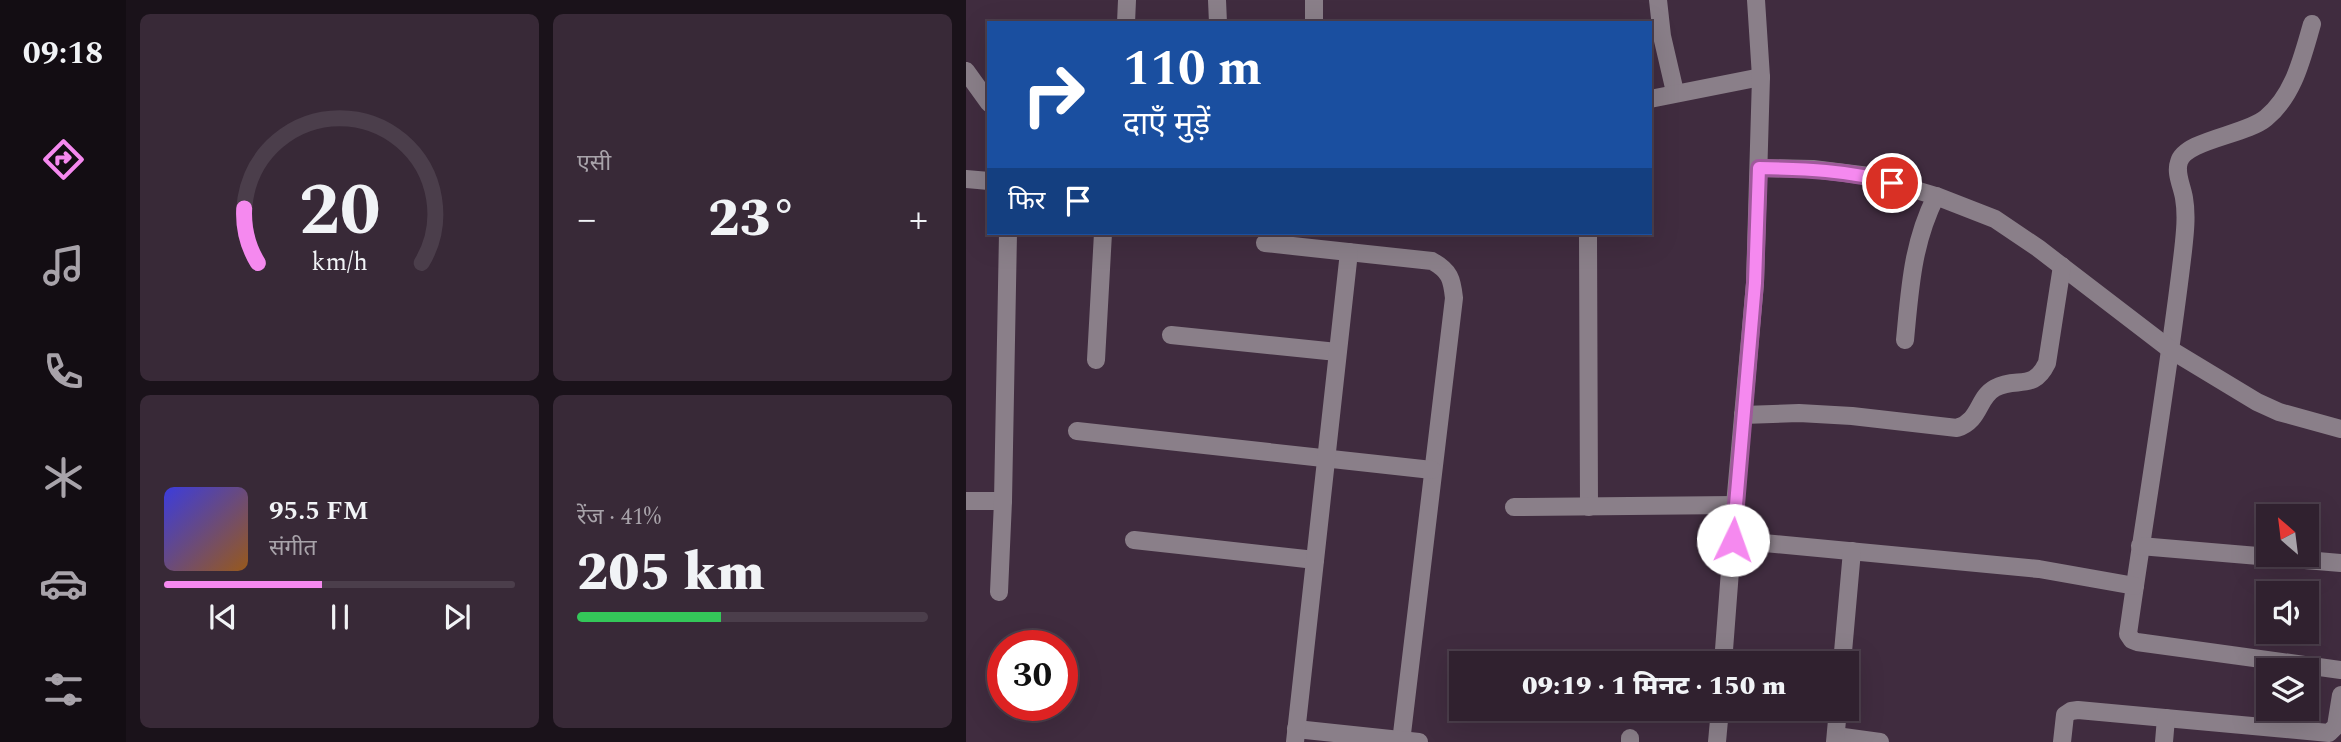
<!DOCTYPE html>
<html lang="hi">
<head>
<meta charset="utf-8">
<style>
  :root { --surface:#30212f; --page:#382937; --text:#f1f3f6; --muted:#a8a3aa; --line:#4b3e4b; --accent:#f589ef }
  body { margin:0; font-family:Spectral,"Noto Sans Devanagari",serif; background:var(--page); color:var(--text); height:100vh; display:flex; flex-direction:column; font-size:26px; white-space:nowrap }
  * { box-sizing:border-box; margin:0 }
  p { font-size:23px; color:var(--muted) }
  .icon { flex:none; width:38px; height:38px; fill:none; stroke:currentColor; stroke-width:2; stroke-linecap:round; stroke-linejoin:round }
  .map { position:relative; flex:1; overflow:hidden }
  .details { display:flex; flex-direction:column; gap:14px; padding:14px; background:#1a121a; width:840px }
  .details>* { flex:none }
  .banner { position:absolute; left:21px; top:21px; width:665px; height:214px; border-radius:0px; box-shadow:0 7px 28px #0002,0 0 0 2px var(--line); background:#1a4fa0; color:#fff; overflow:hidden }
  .needle { width:46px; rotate:332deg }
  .fabs { position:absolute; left:1290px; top:504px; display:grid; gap:14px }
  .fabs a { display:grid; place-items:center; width:63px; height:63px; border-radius:0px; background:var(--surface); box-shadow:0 7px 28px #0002,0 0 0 2px var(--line); font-size:35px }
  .speed { position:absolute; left:21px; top:630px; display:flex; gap:14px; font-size:35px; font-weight:700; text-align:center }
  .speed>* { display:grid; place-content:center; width:91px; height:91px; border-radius:50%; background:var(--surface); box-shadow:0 7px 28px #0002,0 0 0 2px var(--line); line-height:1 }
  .speed .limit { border:10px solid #d22; background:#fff; color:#111 }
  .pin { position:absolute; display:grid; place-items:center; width:60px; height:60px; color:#fff; margin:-30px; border:4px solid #fff; border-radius:50%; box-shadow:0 2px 7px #0007 }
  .me { position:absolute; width:77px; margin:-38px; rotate:3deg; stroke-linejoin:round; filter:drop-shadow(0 0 5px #0008) }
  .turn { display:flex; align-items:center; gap:24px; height:147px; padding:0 21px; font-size:32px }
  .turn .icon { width:91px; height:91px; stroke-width:2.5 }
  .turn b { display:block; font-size:49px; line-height:60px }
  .then { display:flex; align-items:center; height:66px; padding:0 21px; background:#0003; gap:14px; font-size:26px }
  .big { font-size:52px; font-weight:800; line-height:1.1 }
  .details .widget { flex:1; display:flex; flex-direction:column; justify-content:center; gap:10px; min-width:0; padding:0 24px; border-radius:10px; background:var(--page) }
  .details .dial { align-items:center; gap:0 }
  .dial svg { height:182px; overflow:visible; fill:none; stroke:var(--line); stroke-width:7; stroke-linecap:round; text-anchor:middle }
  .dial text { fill:var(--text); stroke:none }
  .song { display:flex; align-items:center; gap:21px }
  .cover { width:84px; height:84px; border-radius:10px; background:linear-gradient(135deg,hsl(240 70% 55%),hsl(30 70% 35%)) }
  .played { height:7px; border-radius:4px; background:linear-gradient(90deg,var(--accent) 45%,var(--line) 45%) }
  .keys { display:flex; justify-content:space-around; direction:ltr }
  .heat { display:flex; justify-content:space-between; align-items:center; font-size:38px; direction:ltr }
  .charge { height:10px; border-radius:5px; background:linear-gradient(90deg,#34c759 41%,var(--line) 0) }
  .details .tiles { flex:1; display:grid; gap:14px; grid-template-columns:repeat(2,1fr) }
  .trip { position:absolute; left:483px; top:651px; width:410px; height:70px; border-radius:0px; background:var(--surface); box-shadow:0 7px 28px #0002,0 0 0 2px var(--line); font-weight:800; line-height:70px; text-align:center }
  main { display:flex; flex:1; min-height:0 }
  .menu { display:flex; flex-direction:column; width:126px; justify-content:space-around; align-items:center; background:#130d13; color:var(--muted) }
  .menu .icon { width:49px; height:49px }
  .menu .active { color:var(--accent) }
  .menu b { font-size:32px; color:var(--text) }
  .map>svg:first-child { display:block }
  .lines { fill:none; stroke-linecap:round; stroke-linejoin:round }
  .minor { stroke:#8a7f89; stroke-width:18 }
  .route-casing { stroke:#9f599b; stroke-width:18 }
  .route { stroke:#f589ef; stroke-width:12 }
</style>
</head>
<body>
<main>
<nav class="menu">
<b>09:18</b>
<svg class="icon active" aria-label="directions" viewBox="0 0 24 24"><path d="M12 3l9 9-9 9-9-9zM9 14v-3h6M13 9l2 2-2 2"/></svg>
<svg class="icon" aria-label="music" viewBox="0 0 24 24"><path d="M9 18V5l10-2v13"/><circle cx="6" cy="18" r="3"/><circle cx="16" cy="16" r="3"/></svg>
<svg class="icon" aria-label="phone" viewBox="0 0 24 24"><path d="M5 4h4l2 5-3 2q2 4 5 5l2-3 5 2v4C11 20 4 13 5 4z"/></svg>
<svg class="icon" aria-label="climate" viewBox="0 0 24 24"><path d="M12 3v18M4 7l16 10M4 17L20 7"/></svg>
<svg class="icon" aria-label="car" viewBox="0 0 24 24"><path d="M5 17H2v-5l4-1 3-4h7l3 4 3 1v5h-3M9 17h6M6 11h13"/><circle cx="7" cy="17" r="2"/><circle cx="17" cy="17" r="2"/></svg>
<svg class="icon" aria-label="filters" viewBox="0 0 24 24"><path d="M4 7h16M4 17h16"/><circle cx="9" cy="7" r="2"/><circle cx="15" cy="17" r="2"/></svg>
</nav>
<section class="details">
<div class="tiles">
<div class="widget dial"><svg viewBox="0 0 100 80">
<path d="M14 69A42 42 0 1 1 86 69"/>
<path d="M14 69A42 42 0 0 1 8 45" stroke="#f589ef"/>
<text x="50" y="56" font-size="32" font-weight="700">20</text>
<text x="50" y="72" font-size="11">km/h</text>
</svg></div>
<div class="widget"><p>एसी</p>
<div class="heat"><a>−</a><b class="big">23°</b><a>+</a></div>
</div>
<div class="widget">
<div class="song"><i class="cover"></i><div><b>95.5 FM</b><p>संगीत</p></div></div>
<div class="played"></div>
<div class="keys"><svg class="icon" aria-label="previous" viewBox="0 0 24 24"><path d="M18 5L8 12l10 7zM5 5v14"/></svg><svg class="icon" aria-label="pause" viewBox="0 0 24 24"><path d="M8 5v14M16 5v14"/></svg><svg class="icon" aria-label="next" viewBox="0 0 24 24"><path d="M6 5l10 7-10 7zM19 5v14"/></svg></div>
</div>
<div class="widget"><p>रेंज · 41%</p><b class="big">205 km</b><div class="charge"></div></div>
</div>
</section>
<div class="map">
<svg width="1375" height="742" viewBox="0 0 1375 742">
  <rect width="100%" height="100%" fill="#402c3f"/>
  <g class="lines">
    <!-- minor -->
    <g class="minor">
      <polyline points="251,0 252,23"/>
      <polyline points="348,0 348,23"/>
      <polyline points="692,0 696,36 709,92"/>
      <polyline points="160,23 161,0"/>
      <path d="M1346,24C1336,58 1328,95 1300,118C1280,135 1219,140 1213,162C1209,173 1216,186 1218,198C1221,215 1219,233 1217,251C1202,379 1180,506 1162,634L1166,640L1171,642L1375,670"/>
      <polyline points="0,71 23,103"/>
      <polyline points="684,99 795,77"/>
      <polyline points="793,168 847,169 903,176 970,196 1029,219 1072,248 1205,350 1291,402 1313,412 1375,429"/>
      <polyline points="0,179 23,181"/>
      <polyline points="622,233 623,507"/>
      <path d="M299,243L466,261C484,271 486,279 488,298L435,742"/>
      <polyline points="205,335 371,352"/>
      <path d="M939,340C944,289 946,244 970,196"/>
      <polyline points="130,360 137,233"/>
      <path d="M777,415L833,413L886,416L991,428C1015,420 1011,398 1029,388C1051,376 1067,392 1081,363L1096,266"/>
      <polyline points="111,431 466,470"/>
      <polyline points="0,501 37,501"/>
      <polyline points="548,507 769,505"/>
      <polyline points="168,540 349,560"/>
      <polyline points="767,540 1073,569 1169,586"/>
      <polyline points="1174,546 1375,563"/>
      <polyline points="33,592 37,501 42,233"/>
      <polyline points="757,663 769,505 789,283 795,77 790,0"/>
      <polyline points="876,663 886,551"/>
      <polyline points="330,729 453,742"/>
      <polyline points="870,736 914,742"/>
      <polyline points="329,742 383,252"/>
      <polyline points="664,742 664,738"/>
      <polyline points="751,742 754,709"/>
      <polyline points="869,742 872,709"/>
      <polyline points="1096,742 1099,715 1105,711 1112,710 1363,733 1370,726 1375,695"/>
      <polyline points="1198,742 1200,718"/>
    </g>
  </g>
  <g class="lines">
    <defs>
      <path id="route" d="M767,540L789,283L793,168C838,169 882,170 926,183"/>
    </defs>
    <!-- route casing -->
    <use href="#route" class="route-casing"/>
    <!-- route -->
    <use href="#route" class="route"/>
  </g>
</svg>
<div class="fabs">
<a><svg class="needle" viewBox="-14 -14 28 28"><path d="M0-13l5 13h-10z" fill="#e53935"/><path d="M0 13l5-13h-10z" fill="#a8a3aa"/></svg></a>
<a><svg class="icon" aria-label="sound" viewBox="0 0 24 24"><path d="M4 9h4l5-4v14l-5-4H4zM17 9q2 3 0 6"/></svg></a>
<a><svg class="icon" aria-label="layers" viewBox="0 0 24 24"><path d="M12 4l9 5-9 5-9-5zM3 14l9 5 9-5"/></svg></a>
</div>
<div class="speed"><div class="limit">30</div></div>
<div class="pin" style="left:926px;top:183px;background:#d93025"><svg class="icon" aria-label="arrive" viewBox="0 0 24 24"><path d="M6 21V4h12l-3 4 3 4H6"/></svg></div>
<svg class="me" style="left:767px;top:540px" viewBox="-20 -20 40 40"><circle r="19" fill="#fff"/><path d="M0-13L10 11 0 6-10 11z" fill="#f589ef"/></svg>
<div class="trip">09:19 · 1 मिनट · 150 m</div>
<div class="banner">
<div class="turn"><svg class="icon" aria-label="right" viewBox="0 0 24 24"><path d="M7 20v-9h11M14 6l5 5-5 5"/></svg><div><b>110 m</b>दाएँ मुड़ें</div></div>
<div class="then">फिर<svg class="icon" aria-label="arrive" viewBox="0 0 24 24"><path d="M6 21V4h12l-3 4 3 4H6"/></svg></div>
</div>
</div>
</main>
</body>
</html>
